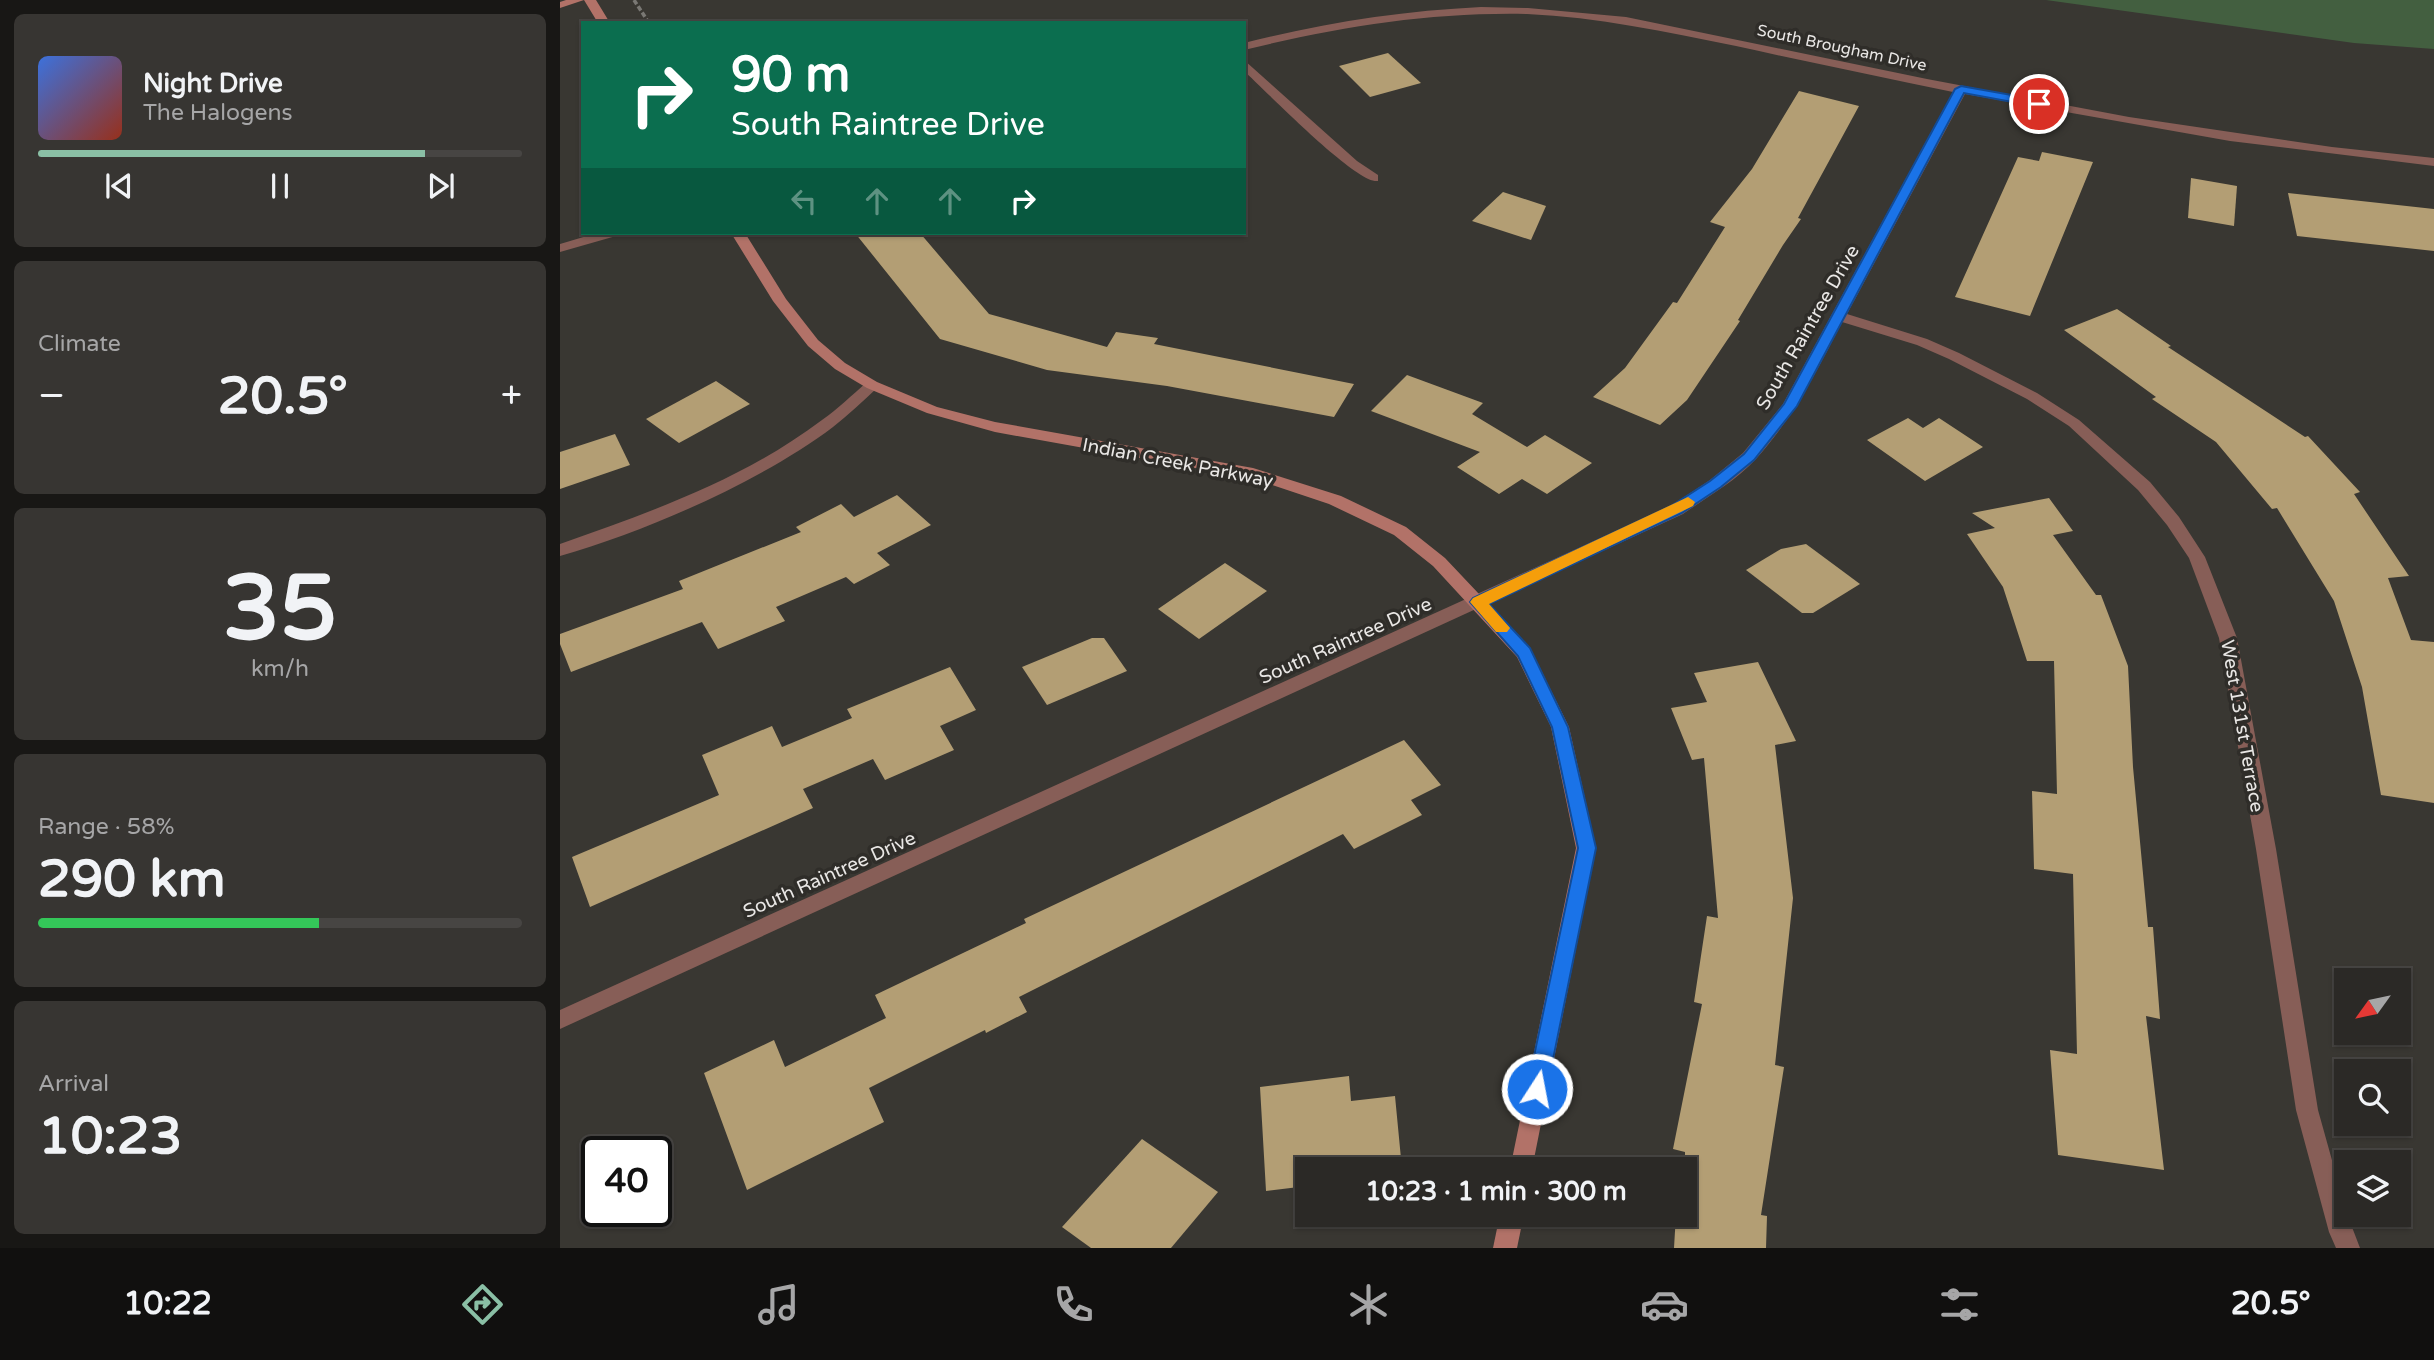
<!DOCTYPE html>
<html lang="en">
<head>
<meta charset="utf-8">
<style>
  :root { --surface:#2b2926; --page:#373532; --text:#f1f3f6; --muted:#a6a6a7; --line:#474543; --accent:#8abfa5 }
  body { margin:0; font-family:"Varela Round",sans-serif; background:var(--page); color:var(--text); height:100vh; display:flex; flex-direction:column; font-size:26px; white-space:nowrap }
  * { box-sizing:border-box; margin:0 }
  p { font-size:23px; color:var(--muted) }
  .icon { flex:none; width:38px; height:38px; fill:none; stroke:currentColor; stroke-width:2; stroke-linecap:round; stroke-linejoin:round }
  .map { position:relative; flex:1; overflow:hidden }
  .panel { display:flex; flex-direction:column; gap:14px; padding:14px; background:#181715; width:560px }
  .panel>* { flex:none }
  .guide { position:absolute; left:21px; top:21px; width:665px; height:214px; border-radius:0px; box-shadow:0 2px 5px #0004,0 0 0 2px var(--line); background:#0b6e4f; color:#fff; overflow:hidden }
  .needle { width:46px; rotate:237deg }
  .fabs { position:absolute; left:1774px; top:968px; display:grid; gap:14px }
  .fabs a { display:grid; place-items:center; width:77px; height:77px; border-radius:0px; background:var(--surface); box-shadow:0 2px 5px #0004,0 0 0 2px var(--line); font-size:35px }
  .speed { position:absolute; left:21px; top:1136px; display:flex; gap:14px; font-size:35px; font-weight:700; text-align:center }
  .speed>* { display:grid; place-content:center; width:91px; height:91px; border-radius:50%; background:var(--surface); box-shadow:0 2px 5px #0004,0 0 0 2px var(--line); line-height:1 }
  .speed .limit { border:4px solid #111; border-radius:10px; background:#fff; color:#111 }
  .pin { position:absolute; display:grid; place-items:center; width:60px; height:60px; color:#fff; margin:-30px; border:4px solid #fff; border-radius:50%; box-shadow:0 2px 7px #0007 }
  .me { position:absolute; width:77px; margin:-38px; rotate:11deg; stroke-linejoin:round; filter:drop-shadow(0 0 5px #0008) }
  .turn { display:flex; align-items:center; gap:24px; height:147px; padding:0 35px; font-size:32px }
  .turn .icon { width:91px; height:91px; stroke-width:2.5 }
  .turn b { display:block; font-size:49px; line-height:60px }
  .lanes { display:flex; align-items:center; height:66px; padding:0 35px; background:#0003; justify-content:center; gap:35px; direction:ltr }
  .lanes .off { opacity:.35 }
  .big { font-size:52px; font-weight:800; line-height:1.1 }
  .panel .widget { flex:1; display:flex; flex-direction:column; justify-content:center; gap:10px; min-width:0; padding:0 24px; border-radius:10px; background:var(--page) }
  .panel .dial { align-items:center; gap:0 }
  .dial b { font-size:91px; line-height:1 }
  .song { display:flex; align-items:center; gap:21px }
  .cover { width:84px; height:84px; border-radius:10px; background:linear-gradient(135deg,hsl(220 70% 55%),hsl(10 70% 35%)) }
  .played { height:7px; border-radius:4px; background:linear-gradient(90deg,var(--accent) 80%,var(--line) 80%) }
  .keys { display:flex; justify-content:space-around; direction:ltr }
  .heat { display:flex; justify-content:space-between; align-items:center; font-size:38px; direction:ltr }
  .charge { height:10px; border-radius:5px; background:linear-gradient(90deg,#34c759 58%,var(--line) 0) }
  .trip { position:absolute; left:735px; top:1157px; width:402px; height:70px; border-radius:0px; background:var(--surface); box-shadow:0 2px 5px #0004,0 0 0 2px var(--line); font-weight:800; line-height:70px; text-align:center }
  .dock { display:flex; height:112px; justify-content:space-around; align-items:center; background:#11100f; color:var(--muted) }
  .dock .icon { width:49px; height:49px }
  .dock .active { color:var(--accent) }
  .dock b { font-size:32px; color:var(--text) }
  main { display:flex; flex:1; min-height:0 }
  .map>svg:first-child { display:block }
  .green { fill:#435f40 }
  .building { fill:#b39e74 }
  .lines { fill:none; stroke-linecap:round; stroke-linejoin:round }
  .path { stroke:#7a7874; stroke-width:3.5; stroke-dasharray:5 2.5; stroke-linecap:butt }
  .street { fill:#875e57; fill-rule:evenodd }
  .secondary { fill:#b27268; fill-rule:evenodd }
  .route { fill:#1a73e8; stroke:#114b97; stroke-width:2 }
  .slow { fill:#f59e0b }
  .labels { text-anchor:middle; stroke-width:7; stroke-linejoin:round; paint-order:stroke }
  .far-street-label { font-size:16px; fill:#e9e7e5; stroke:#2f2d29 }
  .street-label { font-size:19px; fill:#e9e7e5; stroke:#2f2d29 }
</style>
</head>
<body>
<main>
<section class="panel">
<div class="widget">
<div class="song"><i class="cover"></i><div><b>Night Drive</b><p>The Halogens</p></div></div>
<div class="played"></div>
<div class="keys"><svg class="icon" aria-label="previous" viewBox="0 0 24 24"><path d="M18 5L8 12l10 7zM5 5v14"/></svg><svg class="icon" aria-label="pause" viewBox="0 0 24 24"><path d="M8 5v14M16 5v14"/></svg><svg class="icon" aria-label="next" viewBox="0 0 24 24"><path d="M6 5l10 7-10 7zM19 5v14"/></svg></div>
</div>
<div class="widget"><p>Climate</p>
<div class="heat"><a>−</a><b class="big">20.5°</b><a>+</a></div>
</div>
<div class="widget dial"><b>35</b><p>km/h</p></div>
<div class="widget"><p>Range · 58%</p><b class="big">290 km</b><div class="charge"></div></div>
<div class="widget"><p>Arrival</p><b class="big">10:23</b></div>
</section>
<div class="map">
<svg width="1874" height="1248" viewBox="0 0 1874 1248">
  <rect width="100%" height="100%" fill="#393732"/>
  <!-- green -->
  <polygon class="green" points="1486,0 1874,0 1874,49 1794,43"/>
  <!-- building -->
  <g class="building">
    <polygon points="828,53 861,83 810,97 779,66"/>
    <polygon points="1239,91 1299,106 1238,218 1241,219 1223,245 1178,320 1180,321 1127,400 1100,425 1033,397 1065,368 1113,302 1117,303 1165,227 1150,222 1192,169"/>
    <polygon points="1482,152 1533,162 1470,316 1395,297 1458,157 1479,161"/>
    <polygon points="1631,178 1677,186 1674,226 1628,218"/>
    <polygon points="943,192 986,206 971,240 912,221"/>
    <polygon points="1728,193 1874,209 1874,251 1737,236"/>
    <polygon points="295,233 360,233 429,314 547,347 556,332 598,338 594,344 794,384 774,417 607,386 487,370 380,339"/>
    <polygon points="1557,309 1611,346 1608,347 1745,437 1748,436 1800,492 1794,494 1849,576 1828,578 1851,640 1874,642 1874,803 1821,795 1802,687 1774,601 1717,508 1712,509 1656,442 1592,399 1596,397 1504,330"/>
    <polygon points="847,375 923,403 912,414 967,447 985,435 1032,463 987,494 962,479 939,494 897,467 920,452 811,411"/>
    <polygon points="156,381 190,404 119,443 86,419"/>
    <polygon points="1348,418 1363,428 1379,418 1423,447 1365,481 1307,440"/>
    <polygon points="55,434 70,465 0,489 0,452"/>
    <polygon points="337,495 371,525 317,553 330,565 294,584 286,577 216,607 225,621 158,649 142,622 11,672 0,644 0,634 123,589 119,581 241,532 236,527 281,504 294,517"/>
    <polygon points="1489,498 1513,531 1493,535 1536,595 1541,595 1568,666 1573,767 1588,927 1593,927 1600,1019 1586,1016 1604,1170 1498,1155 1490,1050 1517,1054 1513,874 1474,869 1472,791 1497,794 1494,661 1467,661 1443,587 1407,534 1435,528 1412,513"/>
    <polygon points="1246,544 1300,584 1253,613 1242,613 1186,570 1221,549"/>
    <polygon points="665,563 707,591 639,639 598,609"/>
    <polygon points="532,638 544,638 567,671 487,705 462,667"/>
    <polygon points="1198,662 1236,741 1215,745 1233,898 1215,1065 1224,1067 1201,1215 1207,1216 1206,1248 1114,1248 1116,1214 1125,1214 1125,1152 1113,1149 1142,1004 1134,1002 1147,916 1158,918 1144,758 1132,760 1111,708 1147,702 1134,673"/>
    <polygon points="390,667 416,710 380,726 394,750 325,780 313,759 243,789 253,808 30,907 12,857 159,795 142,755 212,726 222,747 292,718 287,709"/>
    <polygon points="844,740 881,785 851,800 862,815 794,849 783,834 459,997 467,1012 426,1033 425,1030 309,1088 324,1122 187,1190 144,1073 214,1040 225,1067 326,1018 315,995 466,923 464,919"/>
    <polygon points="789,1076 791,1101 835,1096 842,1169 747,1169 747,1186 706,1191 700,1087"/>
    <polygon points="582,1139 658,1192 611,1248 531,1248 502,1227"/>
  </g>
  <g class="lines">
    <!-- path -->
    <polyline class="path" points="74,0 89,23"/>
    <!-- street -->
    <g class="street">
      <path d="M921,7L968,8L1066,17L1367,79L1569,117L1772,147L1874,158V166L1670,141L1405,94L1287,314L1367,339L1399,353L1477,393L1519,420L1590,482L1619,517L1645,557L1677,638L1716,849L1758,1110L1787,1214L1800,1248H1776L1769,1232L1736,1110L1696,849L1659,638L1629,558L1607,525L1578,490L1509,426L1467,399L1389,359L1357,345L1282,322C1257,371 1233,418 1196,459C1176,481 1147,497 1123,514L0,1029V1010L1111,506L1150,480L1183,453L1223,404L1393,92C1321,77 1248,62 1176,46C1106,32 1038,17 967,14C870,12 778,27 684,50V43C763,23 840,11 921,7Z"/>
      <path d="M684,60L797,161L818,175V181C797,185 704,89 684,71Z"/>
      <polygon points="37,233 58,233 56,236 0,252 0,244"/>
      <path d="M312,380L320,385L317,388C303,401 288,415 273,427C200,482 87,531 0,556V544C91,512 184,479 262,420C278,409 292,395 307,382Z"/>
    </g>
    <!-- secondary -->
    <g class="secondary">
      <polygon points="6,0 36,0 50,23 38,23 24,0 0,8 0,2"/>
      <polygon points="171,233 185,233 226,299 258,340 285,363 317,382 377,407 435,422 693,468 781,496 846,527 885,558 970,648 1009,727 1036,848 972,1169 950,1169 1016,848 991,727 957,657 873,566 834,535 769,504 691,478 435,432 367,413 307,388 275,369 248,346 213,301"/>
      <polygon points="940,1214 964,1214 957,1248 933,1248"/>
    </g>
  </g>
  <!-- route -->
  <polygon class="route" points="1401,86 1479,100 1485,104 1479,107 1404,93 1237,406 1194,460 1161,487 1122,513 929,604 970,648 1008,727 1036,848 987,1089 984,1095 977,1098 970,1095 967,1089 1018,848 992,727 958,656 910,602 913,598 1111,506 1150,481 1184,454 1224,404 1395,89"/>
  <!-- slow -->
  <polygon class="slow" points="1128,497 1135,502 1133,506 929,604 950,628 947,632 936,632 910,602 913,598"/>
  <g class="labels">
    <!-- far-street labels -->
    <g class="far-street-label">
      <text transform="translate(1282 47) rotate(12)" y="6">South Brougham Drive</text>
    </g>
    <!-- street labels -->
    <g class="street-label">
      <text transform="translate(1247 327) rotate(-60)" y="7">South Raintree Drive</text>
      <text transform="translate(618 462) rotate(11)" y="7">Indian Creek Parkway</text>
      <text transform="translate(785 640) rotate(-24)" y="7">South Raintree Drive</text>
      <text transform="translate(1683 726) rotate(80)" y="7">West 131st Terrace</text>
      <text transform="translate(269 874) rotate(-24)" y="7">South Raintree Drive</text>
    </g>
  </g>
</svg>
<div class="fabs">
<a><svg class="needle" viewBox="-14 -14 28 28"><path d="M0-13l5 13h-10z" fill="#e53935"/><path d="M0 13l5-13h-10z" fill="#a6a6a7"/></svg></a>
<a><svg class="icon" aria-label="search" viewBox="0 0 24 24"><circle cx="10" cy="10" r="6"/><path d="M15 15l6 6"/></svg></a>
<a><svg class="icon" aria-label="layers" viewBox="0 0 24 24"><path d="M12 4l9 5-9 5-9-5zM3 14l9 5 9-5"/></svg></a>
</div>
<div class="speed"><div class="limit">40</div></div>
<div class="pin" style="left:1479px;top:104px;background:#d93025"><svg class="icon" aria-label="arrive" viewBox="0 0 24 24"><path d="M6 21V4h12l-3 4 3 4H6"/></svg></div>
<svg class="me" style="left:977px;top:1089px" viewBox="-20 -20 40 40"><circle r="17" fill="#1a73e8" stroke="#fff" stroke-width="3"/><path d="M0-11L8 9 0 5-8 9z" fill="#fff"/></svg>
<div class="trip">10:23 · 1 min · 300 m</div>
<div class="guide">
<div class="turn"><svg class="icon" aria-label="right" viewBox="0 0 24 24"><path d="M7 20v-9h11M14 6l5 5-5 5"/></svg><div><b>90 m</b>South Raintree Drive</div></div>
<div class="lanes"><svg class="icon off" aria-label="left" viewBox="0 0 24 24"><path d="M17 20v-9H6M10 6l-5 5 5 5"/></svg><svg class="icon off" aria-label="ahead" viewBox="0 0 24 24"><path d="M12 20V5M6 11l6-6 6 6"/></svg><svg class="icon off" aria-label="ahead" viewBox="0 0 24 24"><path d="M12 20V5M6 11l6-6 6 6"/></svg><svg class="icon" aria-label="right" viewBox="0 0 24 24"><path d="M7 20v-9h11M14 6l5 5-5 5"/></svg></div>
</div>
</div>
</main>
<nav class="dock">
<b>10:22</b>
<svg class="icon active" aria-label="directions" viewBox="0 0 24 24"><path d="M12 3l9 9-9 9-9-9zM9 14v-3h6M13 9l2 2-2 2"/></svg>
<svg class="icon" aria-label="music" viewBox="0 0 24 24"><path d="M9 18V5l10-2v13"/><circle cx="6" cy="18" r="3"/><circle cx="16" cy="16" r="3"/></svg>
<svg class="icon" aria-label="phone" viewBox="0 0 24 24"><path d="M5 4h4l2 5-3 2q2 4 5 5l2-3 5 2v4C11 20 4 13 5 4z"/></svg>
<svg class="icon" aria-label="climate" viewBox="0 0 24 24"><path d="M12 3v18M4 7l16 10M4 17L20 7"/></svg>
<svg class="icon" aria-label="car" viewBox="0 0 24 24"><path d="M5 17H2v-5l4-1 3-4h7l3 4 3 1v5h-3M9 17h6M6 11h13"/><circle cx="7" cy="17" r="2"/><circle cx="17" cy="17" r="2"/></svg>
<svg class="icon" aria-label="filters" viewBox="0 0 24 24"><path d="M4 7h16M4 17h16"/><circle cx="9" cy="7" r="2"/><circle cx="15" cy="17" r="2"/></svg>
<b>20.5°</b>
</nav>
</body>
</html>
